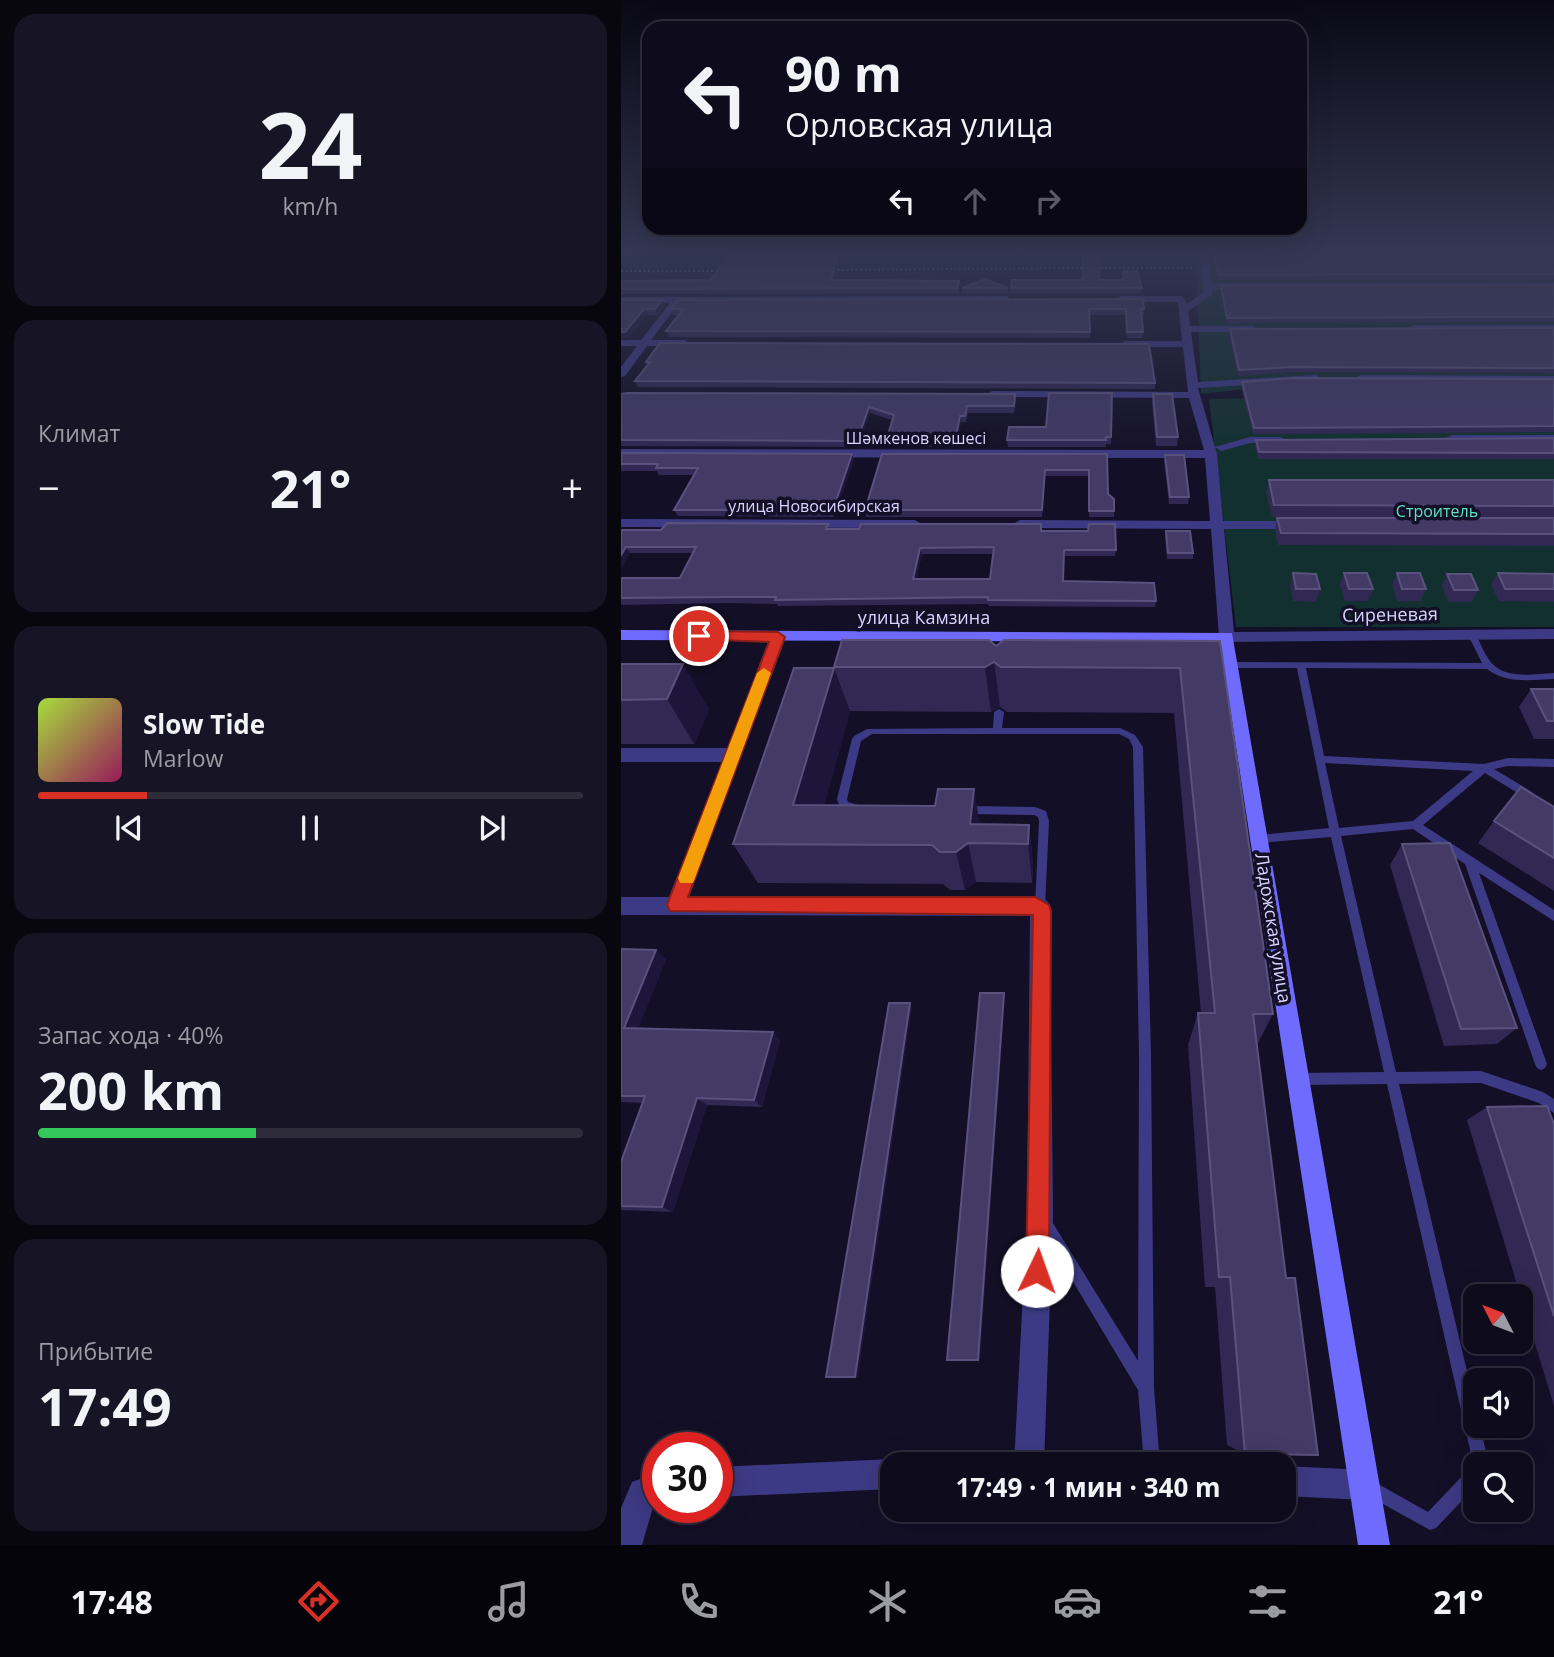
<!DOCTYPE html>
<html lang="ru">
<head>
<meta charset="utf-8">
<style>
  :root { --surface:#0e0b1c; --page:#171425; --text:#f1f3f6; --muted:#9b9ba3; --line:#2e2b3b; --accent:#d93025 }
  body { margin:0; font-family:"Open Sans",sans-serif; background:var(--page); color:var(--text); height:100vh; display:flex; flex-direction:column; font-size:26px; white-space:nowrap }
  * { box-sizing:border-box; margin:0 }
  p { font-size:23px; color:var(--muted) }
  .icon { flex:none; width:38px; height:38px; fill:none; stroke:currentColor; stroke-width:2; stroke-linecap:round; stroke-linejoin:round }
  .map { position:relative; flex:1; overflow:hidden }
  .side { display:flex; flex-direction:column; gap:14px; padding:14px; background:#08060f; width:621px }
  .side>* { flex:none }
  .hud { position:absolute; left:21px; top:21px; width:665px; height:214px; border-radius:21px; box-shadow:0 7px 28px #0002,0 0 0 2px var(--line); background:#0e0b1c; color:var(--text); overflow:hidden }
  .needle { width:46px; rotate:312deg }
  .buttons { position:absolute; left:842px; top:1284px; display:grid; gap:14px }
  .buttons a { display:grid; place-items:center; width:70px; height:70px; border-radius:14px; background:var(--surface); box-shadow:0 7px 28px #0002,0 0 0 2px var(--line); font-size:35px }
  .speed { position:absolute; left:21px; top:1432px; display:flex; gap:14px; font-size:35px; font-weight:700; text-align:center }
  .speed>* { display:grid; place-content:center; width:91px; height:91px; border-radius:50%; background:var(--surface); box-shadow:0 7px 28px #0002,0 0 0 2px var(--line); line-height:1 }
  .speed .limit { border:10px solid #d22; background:#fff; color:#111 }
  .pin { position:absolute; display:grid; place-items:center; width:60px; height:60px; color:#fff; margin:-30px; border:4px solid #fff; border-radius:50%; box-shadow:0 2px 7px #0007 }
  .me { position:absolute; width:77px; margin:-38px; rotate:3deg; stroke-linejoin:round; filter:drop-shadow(0 0 5px #0008) }
  .turn { display:flex; align-items:center; gap:24px; height:147px; padding:0 28px; font-size:32px }
  .turn .icon { width:91px; height:91px; stroke-width:2.5 }
  .turn b { display:block; font-size:49px; line-height:60px }
  .lanes { display:flex; align-items:center; height:66px; padding:0 28px; background:#0003; justify-content:center; gap:35px; direction:ltr }
  .lanes .off { opacity:.35 }
  .big { font-size:52px; font-weight:700; line-height:1.1 }
  .side .tile { flex:1; display:flex; flex-direction:column; justify-content:center; gap:10px; min-width:0; padding:0 24px; border-radius:21px; background:var(--page) }
  .side .dial { align-items:center; gap:0 }
  .dial b { font-size:91px; line-height:1 }
  .song { display:flex; align-items:center; gap:21px }
  .cover { width:84px; height:84px; border-radius:10px; background:linear-gradient(135deg,hsl(80 70% 55%),hsl(330 70% 35%)) }
  .played { height:7px; border-radius:4px; background:linear-gradient(90deg,var(--accent) 20%,var(--line) 20%) }
  .keys { display:flex; justify-content:space-around; direction:ltr }
  .heat { display:flex; justify-content:space-between; align-items:center; font-size:38px; direction:ltr }
  .charge { height:10px; border-radius:5px; background:linear-gradient(90deg,#34c759 40%,var(--line) 0) }
  .trip { position:absolute; left:259px; top:1452px; width:416px; height:70px; border-radius:21px; background:var(--surface); box-shadow:0 7px 28px #0002,0 0 0 2px var(--line); font-weight:700; line-height:70px; text-align:center }
  .tabs { display:flex; height:112px; justify-content:space-around; align-items:center; background:#06040b; color:var(--muted) }
  .tabs .icon { width:49px; height:49px }
  .tabs .selected { color:var(--accent) }
  .tabs b { font-size:32px; color:var(--text) }
  main { display:flex; flex:1; min-height:0 }
  .map>svg:first-child { display:block }
  .green { fill:#12302f }
  .lines { fill:none; stroke-linecap:round; stroke-linejoin:round }
  .path { stroke:#2fb8b0; stroke-width:2; stroke-dasharray:2 2.5; stroke-linecap:butt }
  .lane { fill:#3d3a85; fill-rule:evenodd }
  .street { fill:#3d3a85; fill-rule:evenodd }
  .secondary { fill:#6f6bff; fill-rule:evenodd }
  .wall { fill:#312854; fill-rule:evenodd }
  .shaded-wall { fill:#1d163a }
  .building { fill:#433a66; stroke:#5a527e; stroke-width:2; fill-rule:evenodd }
  .route { fill:#d93025; stroke:#8d1f18; stroke-width:2 }
  .slow { fill:#f59e0b }
  .labels { text-anchor:middle; stroke-width:7; stroke-linejoin:round; paint-order:stroke }
  .far-street-label { font-size:16px; fill:#d9d4ff; stroke:#130f26 }
  .far-park-label { font-size:16px; fill:#5fe0c0; stroke:#130f26 }
  .street-label { font-size:18px; fill:#d9d4ff; stroke:#130f26 }
</style>
</head>
<body>
<main>
<section class="side">
<div class="tile dial"><b>24</b><p>km/h</p></div>
<div class="tile"><p>Климат</p>
<div class="heat"><a>−</a><b class="big">21°</b><a>+</a></div>
</div>
<div class="tile">
<div class="song"><i class="cover"></i><div><b>Slow Tide</b><p>Marlow</p></div></div>
<div class="played"></div>
<div class="keys"><svg class="icon" aria-label="previous" viewBox="0 0 24 24"><path d="M18 5L8 12l10 7zM5 5v14"/></svg><svg class="icon" aria-label="pause" viewBox="0 0 24 24"><path d="M8 5v14M16 5v14"/></svg><svg class="icon" aria-label="next" viewBox="0 0 24 24"><path d="M6 5l10 7-10 7zM19 5v14"/></svg></div>
</div>
<div class="tile"><p>Запас хода · 40%</p><b class="big">200 km</b><div class="charge"></div></div>
<div class="tile"><p>Прибытие</p><b class="big">17:49</b></div>
</section>
<div class="map">
<svg width="933" height="1545" viewBox="0 0 933 1545">
  <rect width="100%" height="100%" fill="#130f26"/>
  <!-- green -->
  <g class="green">
    <polygon points="0,249 933,249 933,387 635,388 580,394 575,267 0,269"/>
    <polygon points="933,394 933,627 615,627 588,399"/>
  </g>
  <g class="lines">
    <!-- path -->
    <g class="path">
      <polyline points="475,268 572,268"/>
      <polyline points="212,270 467,268"/>
      <polyline points="0,271 99,271"/>
    </g>
    <!-- lane -->
    <g class="lane">
      <path d="M850,630L853,631C859,641 862,652 869,661C883,680 912,674 933,673V679C910,680 885,684 866,669L685,668L703,756L863,764L887,758L933,759V767L887,766L873,769L911,792L913,795L911,798H905L864,773L802,825L933,910V921L858,873L926,1064L924,1068L920,1070L916,1068L914,1064L844,864L792,829L720,836L775,1072L860,1071L922,1092L933,1099V1113L918,1103L860,1083L778,1084L854,1405V1426H859L868,1465H854V1487L815,1528L809,1530L744,1494L742,1488L744,1482L750,1480L807,1512L848,1469L853,1467L766,1084L678,1085L674,1083L672,1079L674,1075L678,1073L763,1072L710,837L638,843L634,842L633,839L634,836L638,835L708,828L676,668H611L607,665L611,662L861,663L846,633ZM704,763L852,771L792,821L718,828Z"/>
      <polygon points="378,709 383,712 381,728 499,728 514,735 522,747 530,1055 533,1388 539,1465 523,1465 517,1390 418,1225 420,1220 425,1218 430,1220 517,1361 518,1055 512,747 508,739 498,734 251,734 240,741 226,799 227,802 241,806 242,809 241,812 237,813 219,808 216,799 231,739 233,736 246,729 372,728 373,712"/>
      <polygon points="346,806 414,807 425,811 428,821 424,907 423,910 419,912 415,910 414,907 418,821 417,817 413,815 346,814 342,813 341,810 342,807"/>
    </g>
    <!-- street -->
    <g class="street">
      <polygon points="578,249 586,249 591,283 933,282 933,288 592,289 591,295 567,311 569,326 632,326 637,329 632,332 570,332 577,382 695,375 700,378 695,381 577,388 596,454 602,521 679,521 686,525 679,529 603,529 613,632 933,629 933,639 606,642 598,637 590,529 399,528 392,524 399,520 589,521 584,458 0,457 0,449 583,450 568,398 371,397 366,394 371,391 567,392 562,347 504,347 499,344 504,341 561,341 557,302 500,302 495,299 500,296 561,296 566,304 583,292"/>
      <polygon points="385,296 388,297 388,301 58,303 30,340 63,340 66,341 66,345 26,346 4,376 0,377 0,367 16,346 0,346 0,340 20,340 49,303 0,303 0,297"/>
      <polygon points="793,325 933,325 933,331 790,330 788,328"/>
      <polygon points="740,375 933,376 933,382 736,380 735,378"/>
      <polygon points="831,435 933,435 933,441 827,440 825,438"/>
      <polygon points="629,437 659,437 665,440 659,443 629,443 600,451 594,447"/>
      <polygon points="0,519 294,520 301,524 294,528 0,527"/>
      <polygon points="157,632 165,637 68,897 419,898 426,901 429,907 432,1216 423,1465 393,1465 406,1216 409,916 0,915 0,897 48,897 101,762 0,762 0,748 106,748 149,637"/>
      <polygon points="271,1459 282,1465 271,1465 271,1489 96,1497 96,1467"/>
      <polygon points="663,1466 744,1470 755,1474 759,1485 755,1496 744,1500 663,1496"/>
      <polygon points="37,1472 37,1502 33,1504 21,1545 0,1545 0,1508 11,1482"/>
    </g>
    <!-- secondary -->
    <polygon class="secondary" points="0,630 611,633 769,1545 737,1545 599,642 0,640"/>
  </g>
  <!-- wall -->
  <g class="wall">
    <polygon points="0,249 548,249 548,250 547,255 477,255 478,280 521,288 520,293 390,294 390,288 462,280 462,255 220,254 213,281 338,281 338,294 0,294 0,281 89,280 111,253 0,253"/>
    <polygon points="589,249 933,249 933,279 597,280"/>
    <polygon points="933,285 933,322 606,323 600,292 600,286"/>
    <polygon points="341,288 387,288 388,294 341,294"/>
    <polygon points="0,300 44,306 36,315 26,315 7,337 0,338"/>
    <polygon points="50,309 523,309 523,315 521,315 522,338 506,338 504,315 468,315 469,338 48,337 45,331 58,315 52,315"/>
    <polygon points="933,328 933,373 671,372 617,376 608,335 609,329"/>
    <polygon points="25,362 534,383 534,389 17,387 14,381 26,365"/>
    <polygon points="933,379 933,432 632,434 620,387 621,382"/>
    <polygon points="491,393 490,444 485,444 485,447 387,447 386,440 425,427"/>
    <polygon points="0,394 394,394 395,400 393,413 347,413 345,422 340,422 335,447 266,447 265,441 271,420 249,413 237,447 0,446"/>
    <polygon points="532,394 557,437 556,446 535,446 531,403"/>
    <polygon points="933,438 933,459 637,459 634,446 635,440"/>
    <polygon points="0,453 231,454 233,460 213,517 57,516 53,510 74,475 38,475 36,471 0,471"/>
    <polygon points="486,454 487,494 493,499 493,517 468,517 468,476 424,476 421,517 245,517 244,510"/>
    <polygon points="544,455 568,497 567,504 548,504 543,461"/>
    <polygon points="648,480 933,480 933,518 651,517 645,492"/>
    <polygon points="656,518 933,518 933,546 657,545 654,531"/>
    <path d="M209,529L421,531L495,550L494,556H443V581L535,601L534,607L368,606L367,604L157,606L156,604L107,603L0,605V578H59L72,553H9L0,568V530ZM301,554H372L369,579H295Z"/>
    <polygon points="545,531 572,553 572,559 546,559 544,537"/>
    <polygon points="672,573 699,589 695,602 672,601 669,586"/>
    <polygon points="723,573 752,589 747,601 724,601 719,585"/>
    <polygon points="776,573 805,589 800,601 776,601 771,585"/>
    <polygon points="877,573 933,574 933,602 878,601 870,585"/>
    <polygon points="826,574 857,590 851,602 827,602 821,586"/>
    <polygon points="599,641 652,1014 636,1045 624,1454 606,1445 594,1287 584,1287 567,1045 577,1013 580,1013 553,713 386,712 379,707 370,712 229,711 203,805 359,824 408,825 412,864 411,883 355,882 344,890 329,890 322,884 137,883 112,844 213,668 213,667 375,646"/>
    <polygon points="0,664 88,709 73,744 0,744"/>
    <polygon points="910,689 933,689 933,739 913,739 898,707"/>
    <polygon points="933,807 933,891 857,843 873,821"/>
    <polygon points="781,844 896,1028 876,1044 823,1046 769,865"/>
    <polygon points="0,949 45,959 17,1028 152,1032 159,1040 141,1107 86,1105 52,1212 0,1210 0,1162 22,1103 0,1102"/>
    <polygon points="866,1107 933,1124 933,1406 846,1120"/>
  </g>
  <!-- shaded-wall -->
  <g class="shaded-wall">
    <polygon points="218,249 220,254 211,286 210,280"/>
    <polygon points="41,300 44,306 36,315 34,309"/>
    <polygon points="23,309 26,315 7,337 0,338 0,332"/>
    <polygon points="248,407 249,413 237,447 236,441"/>
    <polygon points="339,416 340,422 335,447 334,441"/>
    <polygon points="231,454 233,460 213,517 212,510"/>
    <polygon points="5,547 9,553 0,568 0,555"/>
    <polygon points="299,548 301,554 294,585 292,579"/>
    <polygon points="373,662 379,707 370,712 364,667"/>
    <polygon points="62,664 88,709 73,744 46,699"/>
    <polygon points="213,668 229,711 193,845 172,805"/>
    <polygon points="353,789 360,830 349,824"/>
    <polygon points="408,825 412,864 411,883 407,844"/>
    <polygon points="347,843 355,882 344,890 335,852"/>
    <polygon points="35,950 45,959 14,1036 3,1028"/>
    <polygon points="383,993 384,998 359,1360 357,1360"/>
    <polygon points="289,1003 291,1007 237,1377 234,1377"/>
    <polygon points="152,1032 159,1040 141,1107 133,1100"/>
    <polygon points="76,1098 86,1105 52,1212 41,1207"/>
  </g>
  <!-- building -->
  <g class="building">
    <polygon points="115,249 218,249 210,280 338,281 337,288 0,289 0,281 89,280"/>
    <polygon points="284,249 548,249 548,250 477,249 478,280 503,280 502,272 516,271 521,288 390,288 391,280 462,280 462,249"/>
    <polygon points="591,249 933,249 933,274 598,275"/>
    <polygon points="364,279 387,288 341,288"/>
    <polygon points="933,285 933,317 606,318 600,286"/>
    <polygon points="522,299 523,309 520,309 522,332 506,332 505,309 468,309 469,332 45,331 62,309 50,309 57,300"/>
    <polygon points="0,300 41,300 34,309 23,309 4,332 0,332"/>
    <polygon points="933,328 933,368 672,367 618,370 609,329"/>
    <polygon points="39,343 528,344 534,383 14,381 29,362 25,362"/>
    <polygon points="672,378 933,379 933,426 633,428 621,382"/>
    <polygon points="6,393 394,394 393,406 346,406 344,416 339,416 334,441 265,441 273,415 248,407 236,441 0,440 0,394"/>
    <polygon points="428,393 491,393 490,437 485,437 485,440 386,440 388,427 425,427"/>
    <polygon points="532,394 551,394 557,437 536,437"/>
    <polygon points="933,438 933,453 638,452 635,440"/>
    <polygon points="0,453 231,454 212,510 53,510 77,468 35,468 37,464 0,464"/>
    <polygon points="261,454 486,454 487,494 493,499 493,511 468,511 468,470 424,470 421,510 244,510"/>
    <polygon points="544,455 563,455 568,497 549,497"/>
    <polygon points="648,480 933,480 933,506 653,505"/>
    <polygon points="656,518 933,518 933,534 660,533"/>
    <path d="M46,523L207,524L205,529H238L240,524H420V531H467L468,524H494L495,550H443L442,581L533,583L535,601L367,600V597L154,600L155,597H104L0,598V578H59L75,547H5L0,555V530H40ZM373,547L369,579H292L299,548Z"/>
    <polygon points="545,531 569,531 572,553 547,553"/>
    <polygon points="672,573 695,574 699,589 675,589"/>
    <polygon points="723,573 746,573 752,589 728,589"/>
    <polygon points="776,573 799,573 805,589 781,589"/>
    <polygon points="877,573 933,574 933,589 884,589"/>
    <polygon points="826,574 850,574 857,590 833,590"/>
    <polygon points="221,640 368,640 375,646 383,640 599,641 652,1014 632,1014 665,1278 674,1278 697,1455 624,1454 609,1277 598,1277 577,1013 594,1013 559,668 380,667 373,662 364,667 213,667"/>
    <polygon points="0,664 62,664 46,699 0,700"/>
    <polygon points="173,668 213,668 172,805 314,806 317,789 353,789 349,824 408,825 407,844 347,843 335,852 319,852 311,845 112,844"/>
    <polygon points="910,689 933,689 933,721 926,721"/>
    <polygon points="900,787 933,807 933,858 873,821"/>
    <polygon points="829,843 896,1028 840,1029 781,844"/>
    <polygon points="0,949 35,950 3,1028 152,1032 133,1100 76,1098 41,1207 0,1206 0,1162 24,1096 0,1096"/>
    <polygon points="359,993 383,993 357,1360 326,1360"/>
    <polygon points="268,1003 289,1003 234,1377 205,1377"/>
    <polygon points="926,1106 933,1124 933,1316 866,1107"/>
  </g>
  <!-- sky -->
  <linearGradient id="sky" x2="0" y2="1"><stop stop-color="#0a0815"/><stop offset="0.54" stop-color="#333752"/><stop offset="1" stop-color="#333752" stop-opacity="0"/></linearGradient>
  <rect width="933" height="465" fill="url(#sky)"/>
  <!-- route -->
  <polygon class="route" points="78,631 157,632 164,637 67,897 414,897 428,905 430,911 428,1271 425,1279 416,1283 408,1279 405,1271 412,915 49,911 46,905 148,642 74,639 72,636"/>
  <!-- slow -->
  <polygon class="slow" points="143,668 150,673 74,878 72,883 59,883 57,878 136,673"/>
  <g class="labels">
    <!-- far-street labels -->
    <g class="far-street-label">
      <text x="295" y="444">Шәмкенов көшесі</text>
      <text x="193" y="512">улица Новосибирская</text>
    </g>
    <!-- far-park labels -->
    <g class="far-park-label">
      <text x="816" y="517">Строитель</text>
    </g>
    <!-- street labels -->
    <g class="street-label">
      <text transform="translate(769 615) rotate(-1)" y="6">Сиреневая</text>
      <text x="303" y="624">улица Камзина</text>
      <text transform="translate(652 928) rotate(81)" y="6">Ладожская улица</text>
    </g>
  </g>
</svg>
<div class="buttons">
<a><svg class="needle" viewBox="-14 -14 28 28"><path d="M0-13l5 13h-10z" fill="#e53935"/><path d="M0 13l5-13h-10z" fill="#9b9ba3"/></svg></a>
<a><svg class="icon" aria-label="sound" viewBox="0 0 24 24"><path d="M4 9h4l5-4v14l-5-4H4zM17 9q2 3 0 6"/></svg></a>
<a><svg class="icon" aria-label="search" viewBox="0 0 24 24"><circle cx="10" cy="10" r="6"/><path d="M15 15l6 6"/></svg></a>
</div>
<div class="speed"><div class="limit">30</div></div>
<div class="pin" style="left:78px;top:636px;background:#d93025"><svg class="icon" aria-label="arrive" viewBox="0 0 24 24"><path d="M6 21V4h12l-3 4 3 4H6"/></svg></div>
<svg class="me" style="left:416px;top:1271px" viewBox="-20 -20 40 40"><circle r="19" fill="#fff"/><path d="M0-13L10 11 0 6-10 11z" fill="#d93025"/></svg>
<div class="trip">17:49 · 1 мин · 340 m</div>
<div class="hud">
<div class="turn"><svg class="icon" aria-label="left" viewBox="0 0 24 24"><path d="M17 20v-9H6M10 6l-5 5 5 5"/></svg><div><b>90 m</b>Орловская улица</div></div>
<div class="lanes"><svg class="icon" aria-label="left" viewBox="0 0 24 24"><path d="M17 20v-9H6M10 6l-5 5 5 5"/></svg><svg class="icon off" aria-label="ahead" viewBox="0 0 24 24"><path d="M12 20V5M6 11l6-6 6 6"/></svg><svg class="icon off" aria-label="right" viewBox="0 0 24 24"><path d="M7 20v-9h11M14 6l5 5-5 5"/></svg></div>
</div>
</div>
</main>
<nav class="tabs">
<b>17:48</b>
<svg class="icon selected" aria-label="directions" viewBox="0 0 24 24"><path d="M12 3l9 9-9 9-9-9zM9 14v-3h6M13 9l2 2-2 2"/></svg>
<svg class="icon" aria-label="music" viewBox="0 0 24 24"><path d="M9 18V5l10-2v13"/><circle cx="6" cy="18" r="3"/><circle cx="16" cy="16" r="3"/></svg>
<svg class="icon" aria-label="phone" viewBox="0 0 24 24"><path d="M5 4h4l2 5-3 2q2 4 5 5l2-3 5 2v4C11 20 4 13 5 4z"/></svg>
<svg class="icon" aria-label="climate" viewBox="0 0 24 24"><path d="M12 3v18M4 7l16 10M4 17L20 7"/></svg>
<svg class="icon" aria-label="car" viewBox="0 0 24 24"><path d="M5 17H2v-5l4-1 3-4h7l3 4 3 1v5h-3M9 17h6M6 11h13"/><circle cx="7" cy="17" r="2"/><circle cx="17" cy="17" r="2"/></svg>
<svg class="icon" aria-label="filters" viewBox="0 0 24 24"><path d="M4 7h16M4 17h16"/><circle cx="9" cy="7" r="2"/><circle cx="15" cy="17" r="2"/></svg>
<b>21°</b>
</nav>
</body>
</html>
